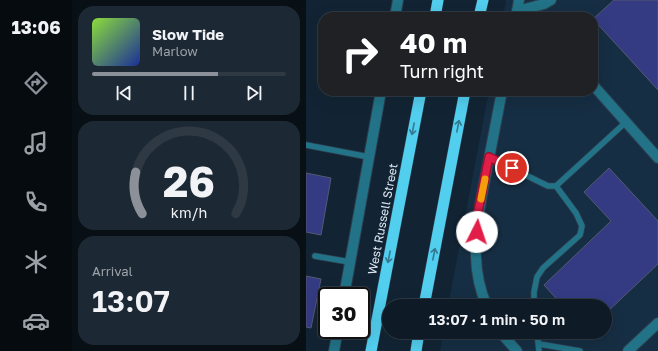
<!DOCTYPE html>
<html lang="en">
<head>
<meta charset="utf-8">
<style>
  :root { --surface:#0e1b27; --page:#1c2833; --text:#f1f3f6; --muted:#9ba1a7; --line:#2e3944; --accent:#8c9099 }
  body { margin:0; font-family:"Golos Text",sans-serif; background:var(--page); color:var(--text); height:100vh; display:flex; flex-direction:column; font-size:15px; white-space:nowrap }
  * { box-sizing:border-box; margin:0 }
  p { font-size:13px; color:var(--muted) }
  .icon { flex:none; width:22px; height:22px; fill:none; stroke:currentColor; stroke-width:2; stroke-linecap:round; stroke-linejoin:round }
  .map { position:relative; flex:1; overflow:hidden }
  .details { display:flex; flex-direction:column; gap:6px; padding:6px; background:#080f15; width:234px }
  .details>* { flex:none }
  .hud { position:absolute; left:12px; top:12px; width:280px; height:84px; border-radius:16px; box-shadow:0 4px 16px #0002,0 0 0 1px var(--line); background:#202124; color:#fff; overflow:hidden }
  .speed { position:absolute; left:12px; top:287px; display:flex; gap:8px; font-size:20px; font-weight:700; text-align:center }
  .speed>* { display:grid; place-content:center; width:52px; height:52px; border-radius:50%; background:var(--surface); box-shadow:0 4px 16px #0002,0 0 0 1px var(--line); line-height:1 }
  .speed .limit { border:2px solid #111; border-radius:6px; background:#fff; color:#111 }
  .pin { position:absolute; display:grid; place-items:center; width:34px; height:34px; color:#fff; margin:-17px; border:2px solid #fff; border-radius:50%; box-shadow:0 1px 4px #0007 }
  .me { position:absolute; width:44px; margin:-22px; rotate:4deg; stroke-linejoin:round; filter:drop-shadow(0 0 3px #0008) }
  .turn { display:flex; align-items:center; gap:14px; height:84px; padding:0 16px; font-size:18px }
  .turn .icon { width:52px; height:52px; stroke-width:2.5 }
  .turn b { display:block; font-size:28px; line-height:34px }
  .big { font-size:30px; font-weight:600; line-height:1.1 }
  .details .card { flex:1; display:flex; flex-direction:column; justify-content:center; gap:6px; min-width:0; padding:0 14px; border-radius:16px; background:var(--page) }
  .details .dial { align-items:center; gap:0 }
  .dial svg { height:104px; overflow:visible; fill:none; stroke:var(--line); stroke-width:7; stroke-linecap:round; text-anchor:middle }
  .dial text { fill:var(--text); stroke:none }
  .song { display:flex; align-items:center; gap:12px }
  .cover { width:48px; height:48px; border-radius:6px; background:linear-gradient(135deg,hsl(90 70% 55%),hsl(230 70% 35%)) }
  .played { height:4px; border-radius:2px; background:linear-gradient(90deg,var(--accent) 65%,var(--line) 65%) }
  .keys { display:flex; justify-content:space-around; direction:ltr }
  .trip { position:absolute; left:76px; top:299px; width:230px; height:40px; border-radius:20px; background:var(--surface); box-shadow:0 4px 16px #0002,0 0 0 1px var(--line); font-weight:600; line-height:40px; text-align:center }
  main { display:flex; flex:1; min-height:0 }
  .menu { display:flex; flex-direction:column; width:72px; justify-content:space-around; align-items:center; background:#060b10; color:var(--muted) }
  .menu .icon { width:28px; height:28px }
  .menu .on { color:var(--accent) }
  .menu b { font-size:18px; color:var(--text) }
  .map>svg:first-child { display:block }
  .built { fill:#162e43 }
  .building { fill:#343b83; stroke:#545971 }
  .lines { fill:none; stroke-linecap:round; stroke-linejoin:round }
  .service-casing { stroke:#2e3f4f; stroke-width:7 }
  .minor-casing { stroke:#2e3f4f; stroke-width:12 }
  .trunk-casing { stroke:#2e3f4f; stroke-width:12 }
  .service { stroke:#227387; stroke-width:5.5 }
  .minor { stroke:#227387; stroke-width:10 }
  .trunk { stroke:#52ceee; stroke-width:11 }
  .oneway { stroke:#327991 }
  .route-casing { stroke:#92132f; stroke-width:10 }
  .route { stroke:#e11d48; stroke-width:7 }
  .slow { stroke:#f59e0b; stroke-width:7 }
  .labels { text-anchor:middle; stroke-width:4; stroke-linejoin:round; paint-order:stroke }
  .street-label { font-size:12px; fill:#dce7f2; stroke:#122434 }
</style>
</head>
<body>
<main>
<nav class="menu">
<b>13:06</b>
<svg class="icon on" aria-label="directions" viewBox="0 0 24 24"><path d="M12 3l9 9-9 9-9-9zM9 14v-3h6M13 9l2 2-2 2"/></svg>
<svg class="icon" aria-label="music" viewBox="0 0 24 24"><path d="M9 18V5l10-2v13"/><circle cx="6" cy="18" r="3"/><circle cx="16" cy="16" r="3"/></svg>
<svg class="icon" aria-label="phone" viewBox="0 0 24 24"><path d="M5 4h4l2 5-3 2q2 4 5 5l2-3 5 2v4C11 20 4 13 5 4z"/></svg>
<svg class="icon" aria-label="climate" viewBox="0 0 24 24"><path d="M12 3v18M4 7l16 10M4 17L20 7"/></svg>
<svg class="icon" aria-label="car" viewBox="0 0 24 24"><path d="M5 17H2v-5l4-1 3-4h7l3 4 3 1v5h-3M9 17h6M6 11h13"/><circle cx="7" cy="17" r="2"/><circle cx="17" cy="17" r="2"/></svg>
</nav>
<section class="details">
<div class="card">
<div class="song"><i class="cover"></i><div><b>Slow Tide</b><p>Marlow</p></div></div>
<div class="played"></div>
<div class="keys"><svg class="icon" aria-label="previous" viewBox="0 0 24 24"><path d="M18 5L8 12l10 7zM5 5v14"/></svg><svg class="icon" aria-label="pause" viewBox="0 0 24 24"><path d="M8 5v14M16 5v14"/></svg><svg class="icon" aria-label="next" viewBox="0 0 24 24"><path d="M6 5l10 7-10 7zM19 5v14"/></svg></div>
</div>
<div class="card dial"><svg viewBox="0 0 100 80">
<path d="M14 69A42 42 0 1 1 86 69"/>
<path d="M14 69A42 42 0 0 1 9 37" stroke="#8c9099"/>
<text x="50" y="56" font-size="32" font-weight="700">26</text>
<text x="50" y="72" font-size="11">km/h</text>
</svg></div>
<div class="card"><p>Arrival</p><b class="big">13:07</b></div>
</section>
<div class="map">
<svg width="352" height="351" viewBox="0 0 352 351">
  <rect width="100%" height="100%" fill="#122434"/>
  <!-- built -->
  <polygon class="built" points="200,0 352,0 352,351 134,351 137,332 299,332 299,306 142,306 183,91 287,91 287,17 197,17"/>
  <!-- building -->
  <g class="building">
    <polygon points="308,0 352,0 352,90 287,19"/>
    <polygon points="303,168 352,221 352,264 299,314 299,306 257,306 238,285 305,221 278,192"/>
    <polygon points="0,173 25,178 15,235 0,232"/>
    <polygon points="0,276 15,279 5,328 0,327"/>
  </g>
  <g class="lines">
    <defs>
      <g id="service">
        <polyline points="0,145 63,157"/>
        <polyline points="183,157 242,186 250,186 320,122"/>
        <polyline points="9,256 44,262"/>
        <polyline points="228,306 228,292 231,277 237,268 274,235 276,226 270,213 250,186"/>
        <polyline points="231,332 233,351"/>
        <polyline points="233,344 274,351"/>
      </g>
      <g id="minor">
        <polyline points="211,11 238,4 245,0"/>
        <polyline points="89,17 92,0"/>
        <polyline points="210,17 213,0"/>
        <polyline points="287,85 352,158"/>
        <polyline points="38,296 75,91"/>
        <path d="M181,306C161,263 172,213 181,169C186,143 191,117 196,91"/>
        <polyline points="194,332 211,351"/>
        <polyline points="28,351 32,330"/>
        <polyline points="322,351 352,323"/>
      </g>
      <g id="trunk">
        <polyline points="129,17 132,0"/>
        <polyline points="173,17 177,0"/>
        <polyline points="118,306 159,91"/>
        <polyline points="65,351 115,91"/>
        <polyline points="110,351 113,332"/>
      </g>
    </defs>
    <!-- service casing -->
    <use href="#service" class="service-casing"/>
    <!-- minor casing -->
    <use href="#minor" class="minor-casing"/>
    <!-- trunk casing -->
    <use href="#trunk" class="trunk-casing"/>
    <!-- service -->
    <use href="#service" class="service"/>
    <!-- minor -->
    <use href="#minor" class="minor"/>
    <!-- trunk -->
    <use href="#trunk" class="trunk"/>
  </g>
  <!-- one-way arrows -->
  <defs><path id="oneway-shaft" d="M-6 0H5M1.5-3L5.5 0L1.5 3" fill="none" stroke-width="1.6" stroke-linecap="round" stroke-linejoin="round"/></defs>
  <g class="oneway">
    <use href="#oneway-shaft" transform="translate(152 126) rotate(-79)"/>
    <use href="#oneway-shaft" transform="translate(107 129) rotate(101)"/>
    <use href="#oneway-shaft" transform="translate(128 254) rotate(-79)"/>
    <use href="#oneway-shaft" transform="translate(83 257) rotate(101)"/>
  </g>
  <g class="lines">
    <defs>
      <polyline id="route" points="171,232 171,217 183,157 206,168"/>
    </defs>
    <!-- route casing -->
    <use href="#route" class="route-casing"/>
    <!-- route -->
    <use href="#route" class="route"/>
    <!-- slow -->
    <polyline class="slow" points="175,199 179,179"/>
  </g>
  <g class="labels">
    <!-- street labels -->
    <g class="street-label">
      <text transform="translate(77 219) rotate(-79)" y="4">West Russell Street</text>
    </g>
  </g>
</svg>
<div class="speed"><div class="limit">30</div></div>
<div class="pin" style="left:206px;top:168px;background:#d93025"><svg class="icon" aria-label="arrive" viewBox="0 0 24 24"><path d="M6 21V4h12l-3 4 3 4H6"/></svg></div>
<svg class="me" style="left:171px;top:232px" viewBox="-20 -20 40 40"><circle r="19" fill="#fff"/><path d="M0-13L10 11 0 6-10 11z" fill="#e11d48"/></svg>
<div class="trip">13:07 · 1 min · 50 m</div>
<div class="hud">
<div class="turn"><svg class="icon" aria-label="right" viewBox="0 0 24 24"><path d="M7 20v-9h11M14 6l5 5-5 5"/></svg><div><b>40 m</b>Turn right</div></div>
</div>
</div>
</main>
</body>
</html>
